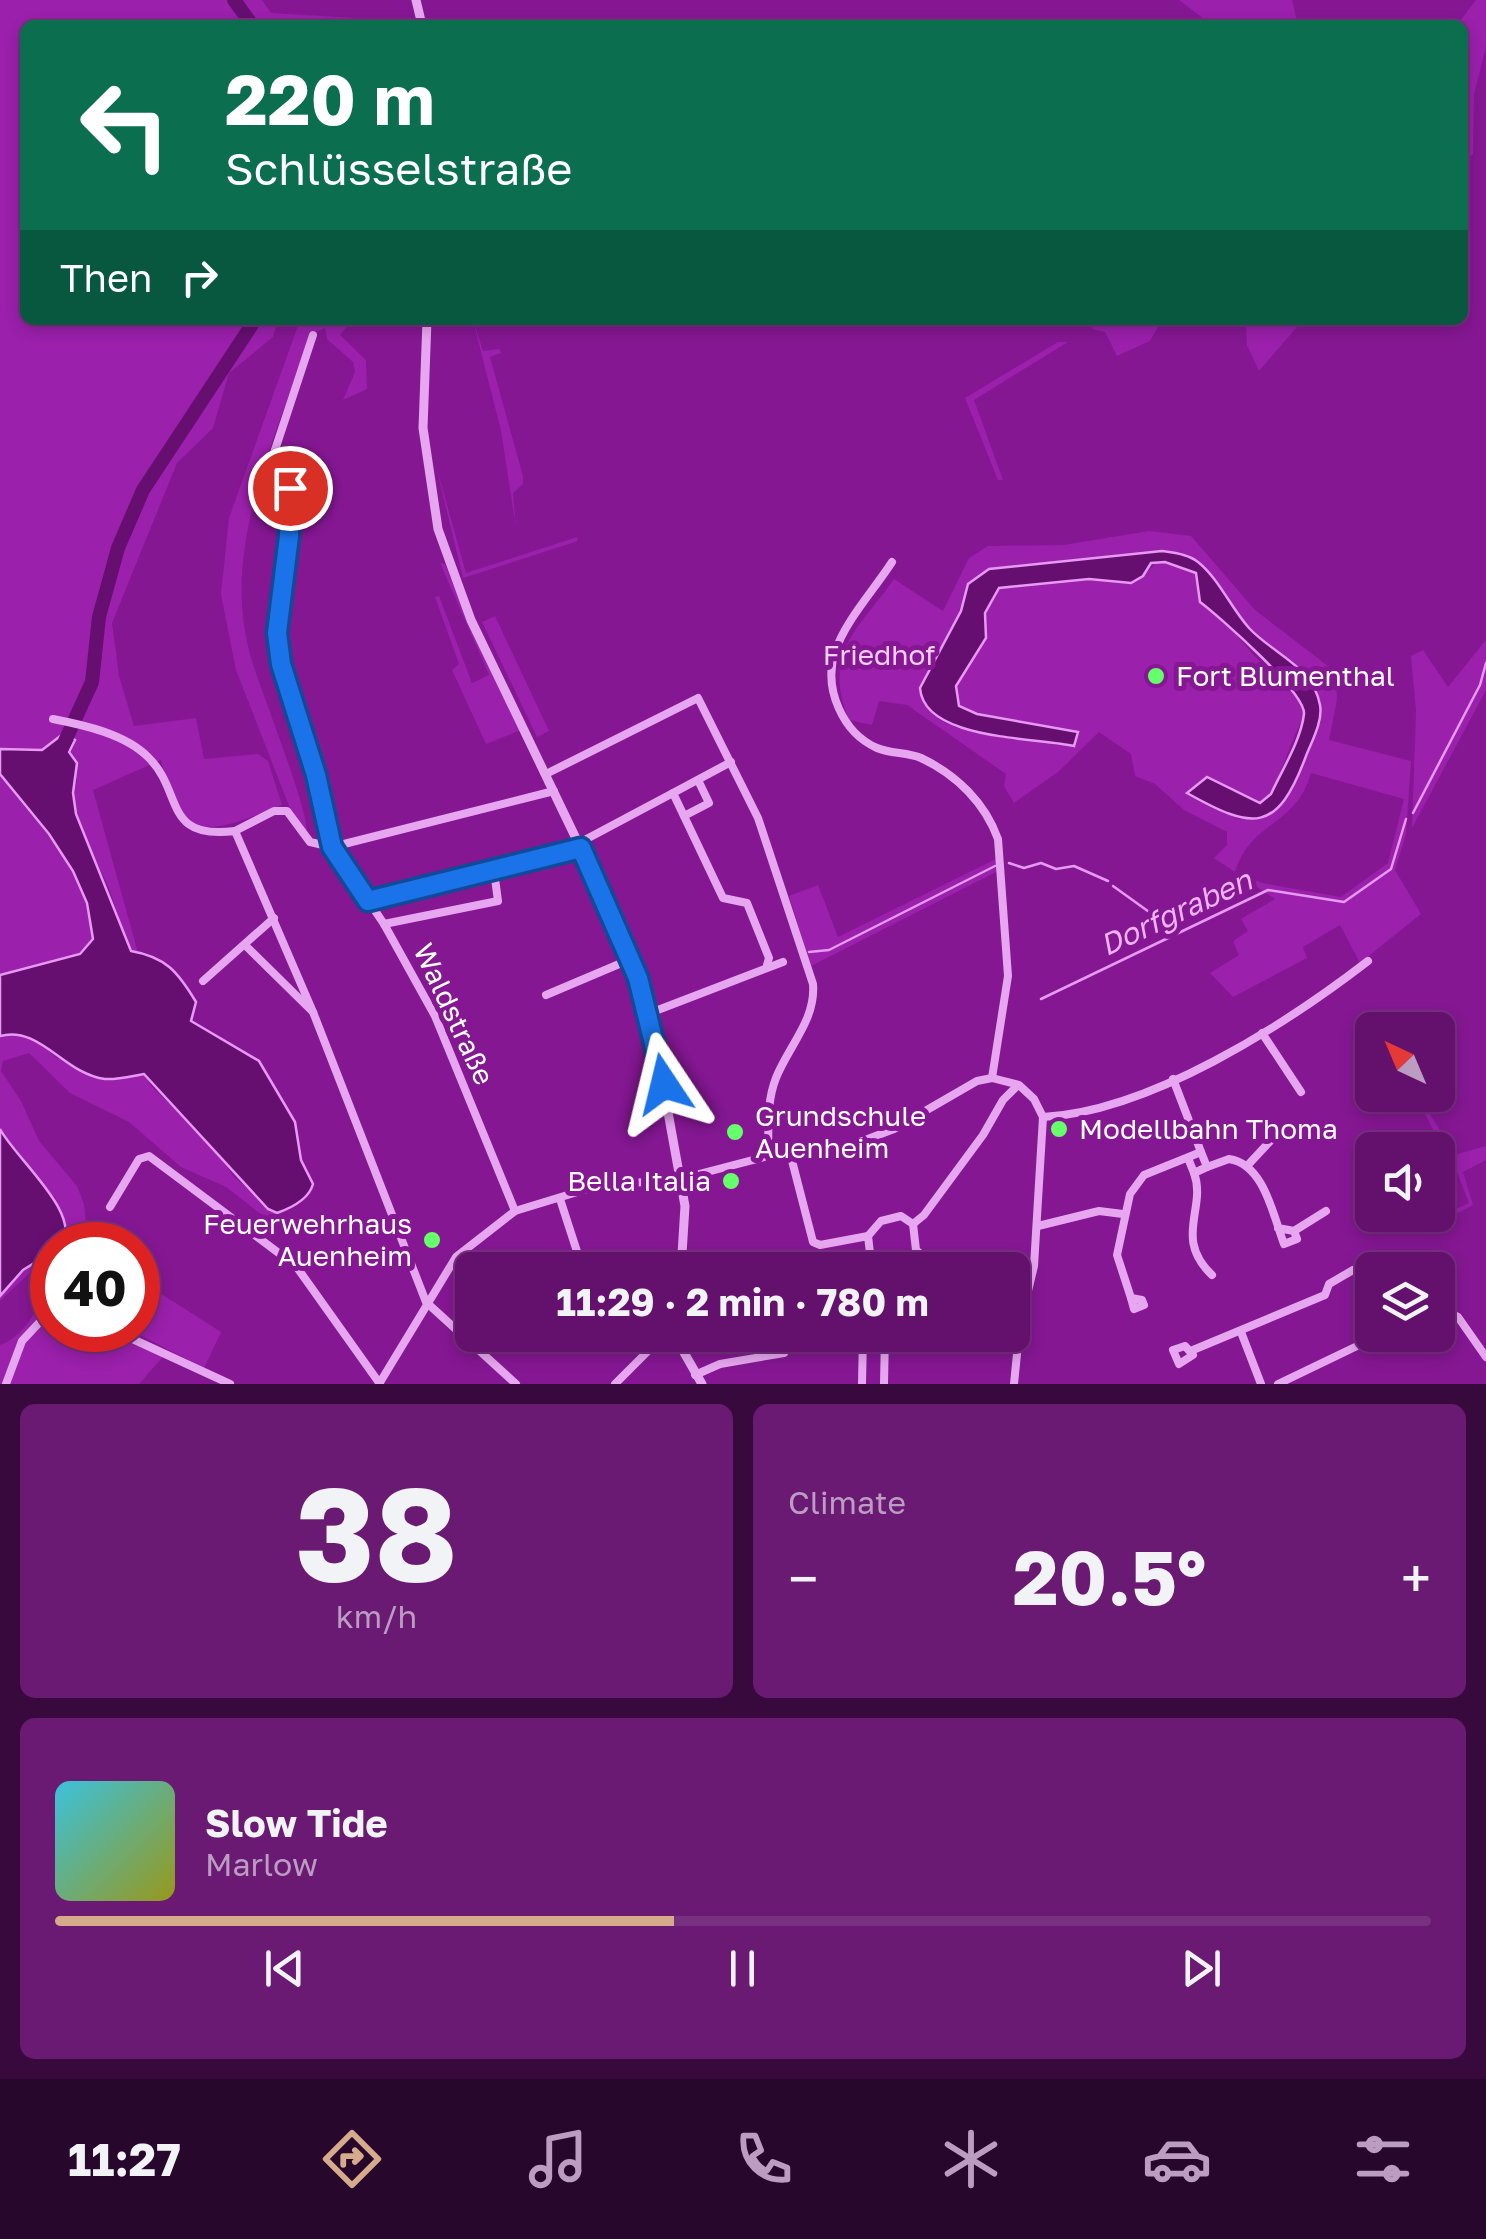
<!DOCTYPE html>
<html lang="en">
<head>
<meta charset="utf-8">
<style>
  :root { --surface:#64116e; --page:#6a1a73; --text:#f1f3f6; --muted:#bb9dc2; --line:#783181; --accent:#d6ab8b }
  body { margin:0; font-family:"Golos Text",sans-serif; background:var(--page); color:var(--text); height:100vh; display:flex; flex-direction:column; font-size:38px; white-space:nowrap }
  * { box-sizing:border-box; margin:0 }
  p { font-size:32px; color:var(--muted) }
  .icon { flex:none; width:55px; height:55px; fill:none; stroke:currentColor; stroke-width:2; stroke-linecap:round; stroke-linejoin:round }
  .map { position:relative; height:1384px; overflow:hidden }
  .side { display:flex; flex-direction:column; gap:20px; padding:20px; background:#37093c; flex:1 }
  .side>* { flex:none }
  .banner { position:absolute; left:20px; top:20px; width:1448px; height:305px; border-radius:15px; box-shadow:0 5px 15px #0003,0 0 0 2px var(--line); background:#0b6e4f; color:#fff; overflow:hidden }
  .needle { width:65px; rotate:316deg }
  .fabs { position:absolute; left:1355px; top:1012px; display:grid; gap:20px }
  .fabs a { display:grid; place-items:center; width:100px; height:100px; border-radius:15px; background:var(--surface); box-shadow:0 5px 15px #0003,0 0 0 2px var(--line); font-size:50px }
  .speed { position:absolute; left:30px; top:1222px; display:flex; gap:20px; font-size:50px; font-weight:700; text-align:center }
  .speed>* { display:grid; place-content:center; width:130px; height:130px; border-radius:50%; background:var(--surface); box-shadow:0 5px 15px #0003,0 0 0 2px var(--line); line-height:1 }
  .speed .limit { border:15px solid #d22; background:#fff; color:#111 }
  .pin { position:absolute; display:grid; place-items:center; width:85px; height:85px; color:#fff; margin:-42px; border:5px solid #fff; border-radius:50%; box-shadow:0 2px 10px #0007 }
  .me { position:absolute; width:110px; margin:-55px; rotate:350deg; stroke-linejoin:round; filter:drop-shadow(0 0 8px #0008) }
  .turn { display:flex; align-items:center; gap:35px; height:210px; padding:0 40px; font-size:45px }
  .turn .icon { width:130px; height:130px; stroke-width:2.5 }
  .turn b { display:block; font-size:70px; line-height:85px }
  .then { display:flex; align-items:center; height:95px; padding:0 40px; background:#0003; gap:20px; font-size:38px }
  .big { font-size:75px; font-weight:700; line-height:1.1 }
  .side .tile { flex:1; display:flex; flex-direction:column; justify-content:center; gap:15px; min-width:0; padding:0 35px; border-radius:15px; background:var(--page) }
  .side .dial { align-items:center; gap:0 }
  .dial b { font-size:130px; line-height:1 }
  .song { display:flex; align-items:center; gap:30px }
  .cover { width:120px; height:120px; border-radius:15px; background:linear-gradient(135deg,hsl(190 70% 55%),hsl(60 70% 35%)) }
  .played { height:10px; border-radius:5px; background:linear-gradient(90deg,var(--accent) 45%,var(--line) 45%) }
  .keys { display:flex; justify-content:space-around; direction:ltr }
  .heat { display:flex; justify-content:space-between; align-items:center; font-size:55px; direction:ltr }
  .side .tiles { flex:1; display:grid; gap:20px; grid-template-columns:1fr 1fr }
  .tile:last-child { grid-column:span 2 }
  .trip { position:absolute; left:455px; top:1252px; width:575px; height:100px; border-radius:15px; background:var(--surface); box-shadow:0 5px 15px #0003,0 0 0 2px var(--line); font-weight:700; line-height:100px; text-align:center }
  .menu { display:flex; height:160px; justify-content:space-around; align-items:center; background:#28072c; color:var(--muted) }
  .menu .icon { width:70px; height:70px }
  .menu .active { color:var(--accent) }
  .menu b { font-size:45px; color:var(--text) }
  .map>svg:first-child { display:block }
  .green { fill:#9b20ac; fill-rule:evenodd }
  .water { fill:#660f70; stroke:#e69af3; stroke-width:2.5 }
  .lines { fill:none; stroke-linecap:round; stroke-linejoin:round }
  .stream { stroke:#e69af3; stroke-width:2.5 }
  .river { stroke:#660f70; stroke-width:14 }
  .minor { stroke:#e7a7f0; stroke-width:8 }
  .tertiary { stroke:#e7a7f0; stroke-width:9 }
  .route-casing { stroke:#114b97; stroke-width:25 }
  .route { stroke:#1a73e8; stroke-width:18 }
  .poi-dot { fill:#66ff6c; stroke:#851793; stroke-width:4 }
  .labels { text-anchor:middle; stroke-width:10; stroke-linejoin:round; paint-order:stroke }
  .park-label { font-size:28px; fill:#f5cefb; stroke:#851793 }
  .poi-label { font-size:28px; fill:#fff; stroke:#851793; text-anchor:start }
  .street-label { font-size:28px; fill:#fff; stroke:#851793 }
  .water-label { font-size:30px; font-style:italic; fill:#eeb3f7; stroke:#851793 }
</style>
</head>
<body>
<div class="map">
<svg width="1486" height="1384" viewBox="0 0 1486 1384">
  <rect width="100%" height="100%" fill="#851793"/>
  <!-- green -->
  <g class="green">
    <path d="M0,0H262L271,13L357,18L337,25H25V320H278L273,337L229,373L213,428L177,463L112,623L119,676L134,726L196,718L204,759L258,754L268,761L282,805C214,832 181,849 161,760L93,790L138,953L131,951C119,932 118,912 110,891C97,857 64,819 77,780L56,743L42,750L0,749Z"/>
    <polygon points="1179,0 1292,0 1298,25 1212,25"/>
    <polygon points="1476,0 1486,0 1486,47 1474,94 1473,154 1463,162 1462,25 1457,25"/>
    <path d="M300,320L350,323L340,335L366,360L367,389L343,400L355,372L353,362L327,339L325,328L310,335C276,440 218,549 252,661C263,697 308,807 307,834L291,811L236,670L221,594L229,518Z"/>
    <polygon points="473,320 483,351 499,349 501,353 490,357 523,476 523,484 513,493 516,527 501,431"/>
    <polygon points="1094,320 1161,320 1161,322 1150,341 1117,356 1105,332 1092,329"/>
    <polygon points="1246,320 1303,320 1259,371 1247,345"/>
    <polygon points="1058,342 1068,342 974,400 1003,480 998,480 965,398"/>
    <polygon points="435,462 466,573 577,537 578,541 463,578"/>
    <path d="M1149,531L1191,536L1255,610L1328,666L1336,680L1337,700L1329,740L1411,761L1406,834L1395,870L1421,914L1360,963L1340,925L1303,947L1307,958L1233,997L1210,973L1239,955L1233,941L1248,931L1241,919L1275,899L1214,858L1227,845V832L1184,810L1155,784L1135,776L1131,754L1099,732L1058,772L1014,803L1004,786L1006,774L907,705L879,701L872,725L849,720C821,651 860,628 894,579L943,611L969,558L988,546L1063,545ZM1162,551L1198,560L1250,630L1295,663L1316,730L1263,817L1237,819L1188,793L1207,778L1260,803L1271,794L1305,711C1295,683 1270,674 1252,653C1235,633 1223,618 1200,602L1196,573L1158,561L1143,576L998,588L985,613V638L956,686L959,706L977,714L1077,732L1074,746C1041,738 962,740 935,716C929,710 924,695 920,688L961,611L968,584L989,569ZM1311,773L1404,799L1388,863L1341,897L1262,883L1235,872C1251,820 1296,827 1311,773Z"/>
    <polygon points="440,563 445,564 472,631 521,730 486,744 452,670 459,664 435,597 439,596 472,683 489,675"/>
    <polygon points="495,616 549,731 537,737 482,622"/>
    <polygon points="1486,640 1486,690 1412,828 1416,711 1411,656 1423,650 1448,687"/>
    <path d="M0,774C9,782 11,789 18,798C46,835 109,898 89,949L80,954L0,975Z"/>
    <polygon points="998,858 998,871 811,966 789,896 818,885 838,937"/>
    <polygon points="12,1033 29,1035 57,1058 144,1074 151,1086 212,1144 234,1177 277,1213 275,1225 226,1187 181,1167 129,1122 70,1093 29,1053 3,1061 1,1071 21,1101 39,1141 77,1186 84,1204 88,1245 61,1245 66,1238 56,1199 10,1148 0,1129 0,1036"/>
    <polygon points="1414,1095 1419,1095 1454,1155 1486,1146 1486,1160 1463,1172 1473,1205 1426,1229 1423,1224 1469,1203 1457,1172"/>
    <path d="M52,1252V1330H123L167,1352L139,1384H0V1345C25,1337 47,1301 42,1272L37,1266L0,1301V1296L23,1270Z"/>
    <polygon points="138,1279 221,1332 204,1368 130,1330 138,1330"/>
  </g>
  <!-- water -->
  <g class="water">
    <path d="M1162,551C1174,553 1188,554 1198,562C1219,579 1231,608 1249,628C1273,654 1313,666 1320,705C1323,721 1312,741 1306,756C1277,834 1253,830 1187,793L1207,777L1260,803L1271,794C1282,770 1301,740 1304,714C1306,693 1220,617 1200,602L1196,573L1165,562L1151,563L1143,576L1131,583L1089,579L999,588L985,613L986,638L956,686L959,706L977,714L1078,732L1074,746C1037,737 924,741 920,688L961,611L968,584L989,569Z"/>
    <path d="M63,734L75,740L69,752L77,763L73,793L76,814L131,951C166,957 178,972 196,1002L191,1021L259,1061L295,1122L301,1160L313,1184C309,1199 291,1208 277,1213L268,1209L144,1074C132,1076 117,1080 105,1079C64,1074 40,1025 0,1036V975L80,954L93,939L87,903L73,871L49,834L0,774V749L42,750Z"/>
    <path d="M0,1129C15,1158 84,1215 61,1245H52V1252L23,1270L0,1296Z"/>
  </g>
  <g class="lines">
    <!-- stream -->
    <g class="stream">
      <polyline points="1413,813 1480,685 1486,663"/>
      <polyline points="1009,863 1024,868 1041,863 1056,869 1074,866 1108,881"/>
      <polyline points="1113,886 1177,932"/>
      <polyline points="809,952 829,950 995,866"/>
      <polyline points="1041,999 1268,890 1344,902 1391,869 1406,819"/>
    </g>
    <!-- river -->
    <g class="river">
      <polyline points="234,0 252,25"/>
      <polyline points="60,752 92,682 99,617 118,548 143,490 255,320"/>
    </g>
    <!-- minor -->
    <g class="minor">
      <polyline points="313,335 275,450 287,459 289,536 278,606 278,647 332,847 554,791"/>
      <polyline points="275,450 264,484 290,495"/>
      <path d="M892,562C874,590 845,621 835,652C823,689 843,733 877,748C891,754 908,752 921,758C957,775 985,803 998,839L1008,976L992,1078"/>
      <path d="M53,719C84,725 125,734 148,757C184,792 162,840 235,831L313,1012L426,1302L516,1384"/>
      <path d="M546,774L698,698L758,818L813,984C816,1020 788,1047 776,1078C766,1103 769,1130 768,1156"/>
      <polyline points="673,793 731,762"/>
      <polyline points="684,816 709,803 698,780"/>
      <polyline points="235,831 274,811 287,811 310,842 332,847 384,924 435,1016 515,1211"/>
      <polyline points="579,843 673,793 723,898 747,903 769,958 767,965"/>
      <polyline points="369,901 581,848"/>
      <polyline points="384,924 498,901 494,871"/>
      <polyline points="245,945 313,1012"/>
      <polyline points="203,981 274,918"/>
      <polyline points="546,995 631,959"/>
      <polyline points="650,1013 783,962"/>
      <polyline points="1262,1033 1301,1092"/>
      <polyline points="1173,1079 1201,1152"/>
      <path d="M1043,1117C1149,1112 1285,1025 1368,961"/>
      <polyline points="790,1153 813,1242 820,1245 868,1236 872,1270"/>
      <polyline points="1247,1166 1274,1137"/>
      <path d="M1207,1167L1229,1159C1264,1164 1273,1215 1284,1244L1297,1239L1294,1231L1278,1228"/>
      <path d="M1194,1173C1207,1208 1173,1238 1212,1275"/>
      <polyline points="560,1199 583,1270"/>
      <polyline points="110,1207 139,1159 149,1156 296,1266 380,1384"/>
      <polyline points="913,1224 916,1250 941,1270"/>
      <polyline points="1038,1226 1099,1211 1123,1214"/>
      <polyline points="1294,1231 1326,1211"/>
      <polyline points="868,1236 881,1221 901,1216 913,1224 924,1215 983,1135 1003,1100 1018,1085"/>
      <polyline points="1131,1298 1117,1255 1130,1194 1144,1175 1201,1152 1207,1167 1194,1173 1188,1158"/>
      <polygon points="1131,1298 1142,1300 1144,1305 1134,1309"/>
      <polyline points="1438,1306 1458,1317 1486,1357"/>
      <polyline points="113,1330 230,1384"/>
      <polyline points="1241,1332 1261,1384"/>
      <polyline points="635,1335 650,1349"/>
      <polyline points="831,1336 833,1335"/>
      <polygon points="1185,1346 1193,1355 1179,1364 1173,1350"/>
      <polyline points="1193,1350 1325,1295 1329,1284 1353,1270"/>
      <polyline points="695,1375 720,1364 784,1353"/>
      <polyline points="6,1384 22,1341 52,1309"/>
      <polyline points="379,1384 456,1257 515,1211 597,1186 680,1179 768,1156 852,1145 894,1129 977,1081 992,1078 1019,1085 1034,1099 1043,1117 1034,1266 1020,1324 1014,1384"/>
      <polyline points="615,1384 650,1349 676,1342"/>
      <polyline points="862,1384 863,1335"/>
      <polyline points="884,1384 885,1335"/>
      <polyline points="1278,1384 1380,1335"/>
    </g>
    <!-- tertiary -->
    <g class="tertiary">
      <polyline points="416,0 422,25"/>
      <polyline points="427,320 423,428 438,529 471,620 596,880 650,1013 685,1206 681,1270"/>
      <polyline points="674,1335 702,1384"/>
    </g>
  </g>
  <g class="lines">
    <defs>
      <polyline id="route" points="290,488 289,536 277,633 281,664 316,775 332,847 368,901 581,848 638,978 664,1084"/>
    </defs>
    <!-- route casing -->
    <use href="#route" class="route-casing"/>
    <!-- route -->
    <use href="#route" class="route"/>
  </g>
  <!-- markers -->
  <g class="poi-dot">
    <circle cx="1156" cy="676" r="10"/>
    <circle cx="1059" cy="1129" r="10"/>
    <circle cx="735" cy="1132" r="10"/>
    <circle cx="731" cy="1181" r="10"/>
    <circle cx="432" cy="1240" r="10"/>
  </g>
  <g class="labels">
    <!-- park labels -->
    <g class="park-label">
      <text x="879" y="665">Friedhof</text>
    </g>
    <!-- poi labels -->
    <g class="poi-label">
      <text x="1176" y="686">Fort Blumenthal</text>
      <text x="755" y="1126">Grundschule<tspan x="755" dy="32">Auenheim</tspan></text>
      <text x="1079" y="1139">Modellbahn Thoma</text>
      <text x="711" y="1191" text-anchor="end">Bella Italia</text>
      <text x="412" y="1234" text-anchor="end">Feuerwehrhaus<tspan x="412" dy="32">Auenheim</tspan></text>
    </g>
    <!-- street labels -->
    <g class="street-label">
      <text transform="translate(454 1014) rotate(65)" y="10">Waldstraße</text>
    </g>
    <!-- water labels -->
    <g class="water-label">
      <text transform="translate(1176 913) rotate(-25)" y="10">Dorfgraben</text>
    </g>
  </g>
</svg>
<div class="fabs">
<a><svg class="needle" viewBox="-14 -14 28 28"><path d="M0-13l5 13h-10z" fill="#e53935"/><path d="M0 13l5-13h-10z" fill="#bb9dc2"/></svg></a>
<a><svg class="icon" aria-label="sound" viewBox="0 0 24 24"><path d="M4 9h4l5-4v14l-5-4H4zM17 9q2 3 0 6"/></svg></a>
<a><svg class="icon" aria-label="layers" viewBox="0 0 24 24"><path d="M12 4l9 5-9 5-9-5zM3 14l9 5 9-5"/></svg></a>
</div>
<div class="speed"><div class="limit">40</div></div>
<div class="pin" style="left:290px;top:488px;background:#d93025"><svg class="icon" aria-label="arrive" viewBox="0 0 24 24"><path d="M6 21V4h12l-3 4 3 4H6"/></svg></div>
<svg class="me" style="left:664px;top:1084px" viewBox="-20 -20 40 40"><path d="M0-17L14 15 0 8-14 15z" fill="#1a73e8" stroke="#fff" stroke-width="4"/></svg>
<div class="trip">11:29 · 2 min · 780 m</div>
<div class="banner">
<div class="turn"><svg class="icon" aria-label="left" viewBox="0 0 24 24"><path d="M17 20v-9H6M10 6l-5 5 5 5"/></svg><div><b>220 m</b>Schlüsselstraße</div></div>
<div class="then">Then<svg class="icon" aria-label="right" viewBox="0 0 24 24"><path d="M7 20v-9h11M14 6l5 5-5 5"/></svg></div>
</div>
</div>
<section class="side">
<div class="tiles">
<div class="tile dial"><b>38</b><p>km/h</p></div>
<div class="tile"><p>Climate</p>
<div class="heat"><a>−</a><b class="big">20.5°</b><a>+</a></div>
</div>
<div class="tile">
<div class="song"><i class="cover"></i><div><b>Slow Tide</b><p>Marlow</p></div></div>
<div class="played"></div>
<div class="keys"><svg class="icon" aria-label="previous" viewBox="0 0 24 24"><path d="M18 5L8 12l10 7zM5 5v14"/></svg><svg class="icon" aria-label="pause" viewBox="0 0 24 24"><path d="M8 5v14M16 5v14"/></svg><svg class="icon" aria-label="next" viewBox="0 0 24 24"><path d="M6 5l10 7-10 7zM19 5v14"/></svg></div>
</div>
</div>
</section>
<nav class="menu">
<b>11:27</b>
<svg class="icon active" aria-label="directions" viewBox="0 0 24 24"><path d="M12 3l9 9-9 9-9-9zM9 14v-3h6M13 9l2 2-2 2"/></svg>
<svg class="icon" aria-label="music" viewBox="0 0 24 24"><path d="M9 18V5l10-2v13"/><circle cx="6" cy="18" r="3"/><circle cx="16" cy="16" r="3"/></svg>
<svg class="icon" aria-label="phone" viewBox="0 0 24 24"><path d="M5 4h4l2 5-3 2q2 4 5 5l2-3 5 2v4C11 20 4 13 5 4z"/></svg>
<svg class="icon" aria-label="climate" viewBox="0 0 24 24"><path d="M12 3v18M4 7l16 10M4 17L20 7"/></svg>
<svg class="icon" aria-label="car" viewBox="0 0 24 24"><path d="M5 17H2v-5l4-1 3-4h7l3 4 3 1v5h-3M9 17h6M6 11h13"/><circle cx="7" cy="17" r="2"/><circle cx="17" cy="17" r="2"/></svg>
<svg class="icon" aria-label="filters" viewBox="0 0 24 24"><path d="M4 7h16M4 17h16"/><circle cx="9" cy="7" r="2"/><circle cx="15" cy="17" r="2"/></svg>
</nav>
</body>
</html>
